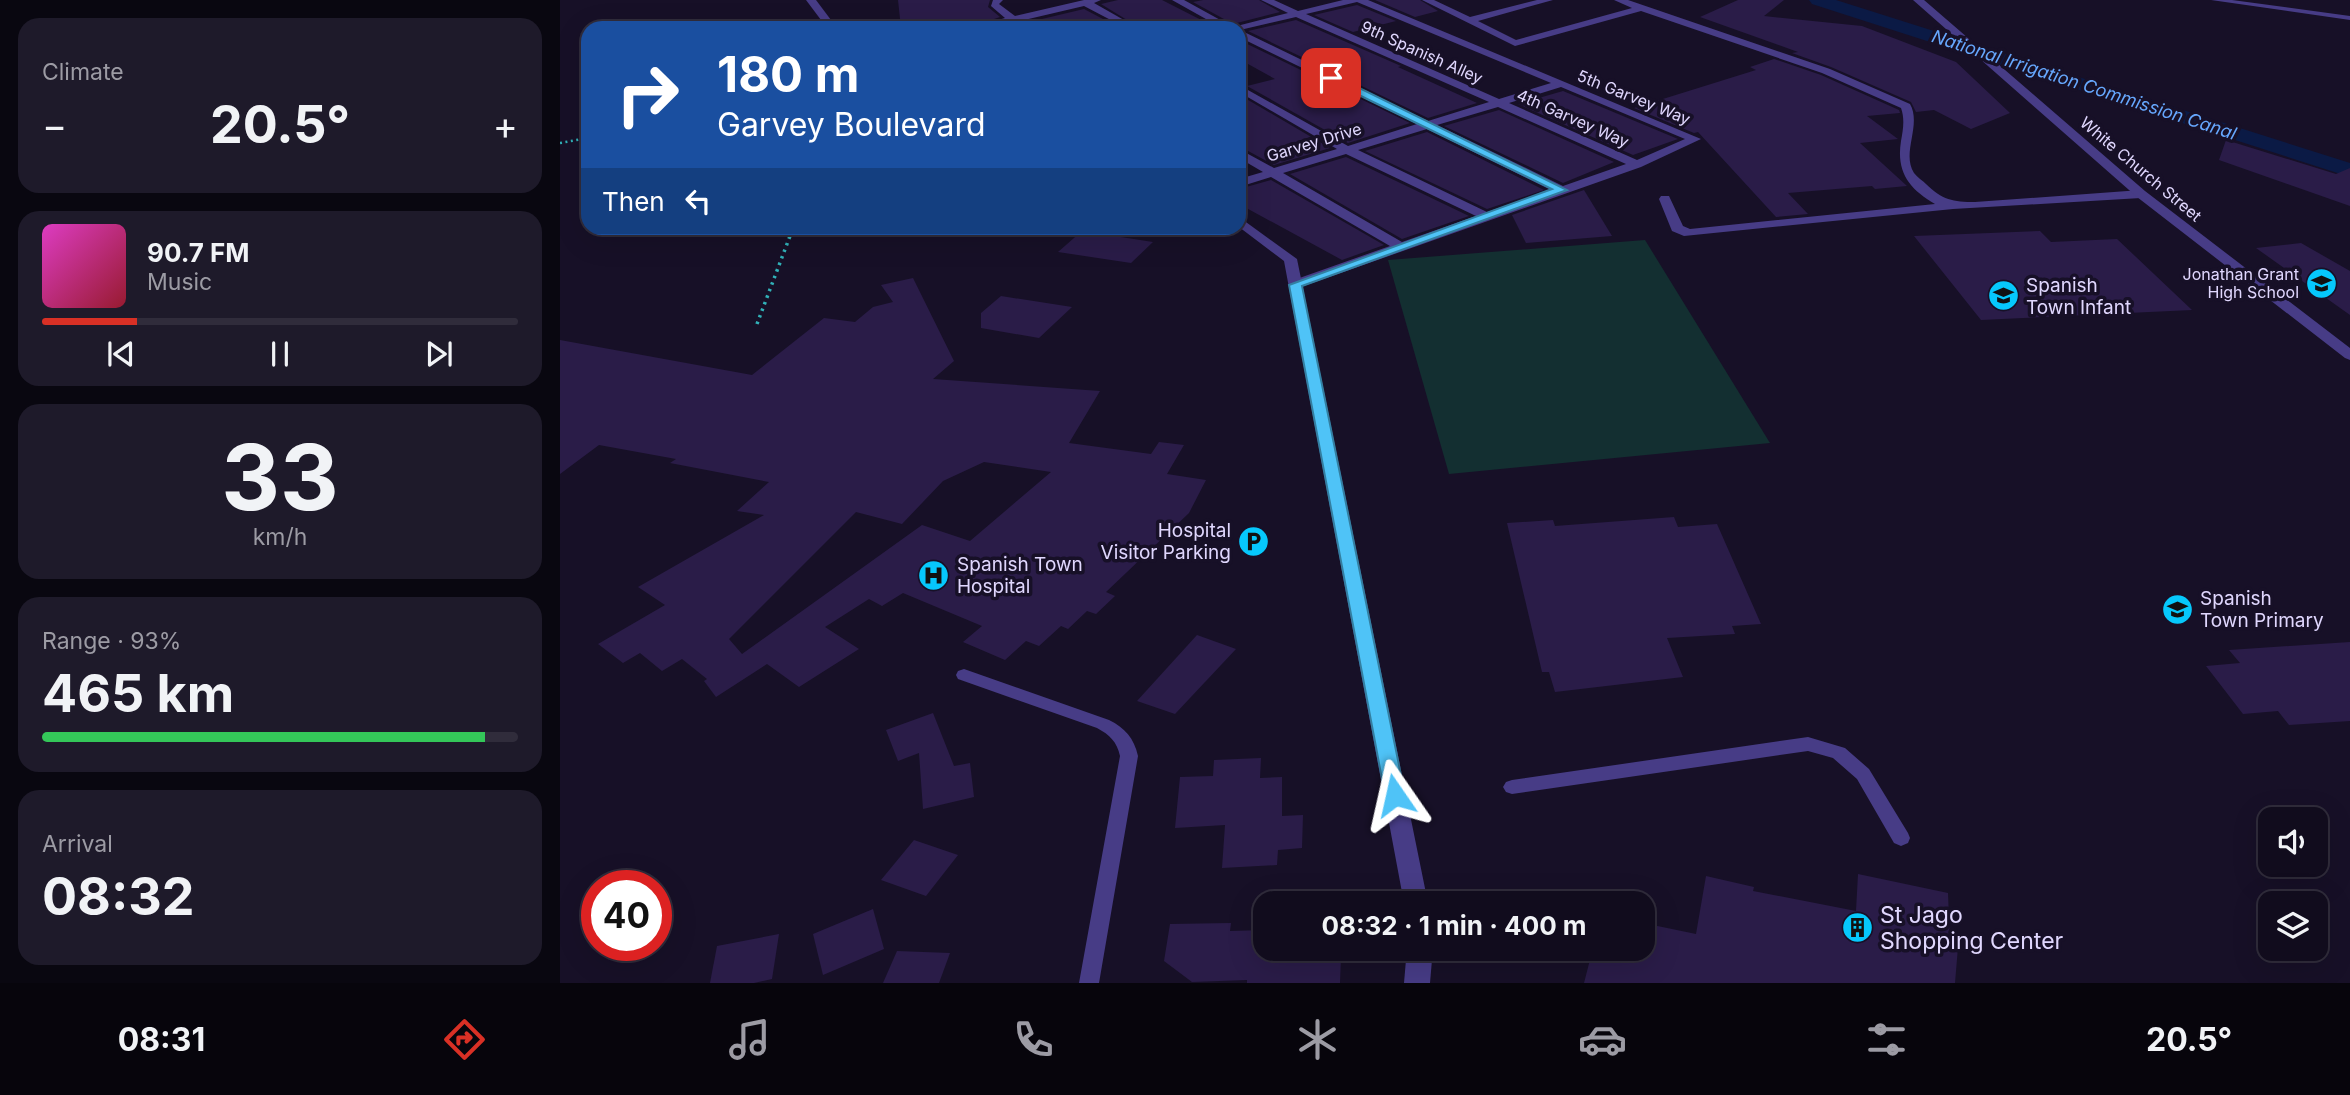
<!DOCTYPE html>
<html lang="en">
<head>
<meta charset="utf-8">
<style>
  :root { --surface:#110c1d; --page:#1e1a2a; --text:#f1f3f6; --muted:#9c9ba4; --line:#302c3b; --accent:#d93025 }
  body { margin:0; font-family:Inter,sans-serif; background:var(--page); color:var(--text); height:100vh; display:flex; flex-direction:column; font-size:26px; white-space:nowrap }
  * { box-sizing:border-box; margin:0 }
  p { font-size:23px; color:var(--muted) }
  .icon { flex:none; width:38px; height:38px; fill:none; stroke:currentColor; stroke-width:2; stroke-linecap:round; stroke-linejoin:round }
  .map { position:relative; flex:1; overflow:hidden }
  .side { display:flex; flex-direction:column; gap:18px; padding:18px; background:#090710; width:560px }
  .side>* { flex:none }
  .banner { position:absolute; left:21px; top:21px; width:665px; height:214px; border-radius:21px; box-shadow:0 7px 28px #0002,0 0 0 2px var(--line); background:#1a4fa0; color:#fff; overflow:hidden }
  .controls { position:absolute; left:1698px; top:807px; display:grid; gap:14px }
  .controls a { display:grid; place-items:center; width:70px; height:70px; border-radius:14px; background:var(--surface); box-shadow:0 7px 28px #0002,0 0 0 2px var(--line); font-size:35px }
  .speed { position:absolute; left:21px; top:870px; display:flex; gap:14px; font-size:35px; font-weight:700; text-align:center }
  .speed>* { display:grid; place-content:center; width:91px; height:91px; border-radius:50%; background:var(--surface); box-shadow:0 7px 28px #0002,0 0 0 2px var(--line); line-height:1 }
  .speed .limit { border:10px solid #d22; background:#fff; color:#111 }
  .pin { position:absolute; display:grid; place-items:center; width:60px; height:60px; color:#fff; margin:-30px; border-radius:14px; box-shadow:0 4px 10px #0006 }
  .me { position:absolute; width:77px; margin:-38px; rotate:349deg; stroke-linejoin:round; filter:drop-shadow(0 0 5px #0008) }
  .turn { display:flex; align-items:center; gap:24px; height:147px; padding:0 21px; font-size:32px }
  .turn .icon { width:91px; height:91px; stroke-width:2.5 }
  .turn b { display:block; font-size:49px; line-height:60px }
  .then { display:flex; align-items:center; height:66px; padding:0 21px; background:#0003; gap:14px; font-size:26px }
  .big { font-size:52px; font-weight:700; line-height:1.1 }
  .side .tile { flex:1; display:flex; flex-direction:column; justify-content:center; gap:10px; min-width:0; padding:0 24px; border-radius:21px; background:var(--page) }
  .side .dial { align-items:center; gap:0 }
  .dial b { font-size:91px; line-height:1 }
  .song { display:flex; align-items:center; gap:21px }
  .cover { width:84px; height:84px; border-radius:10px; background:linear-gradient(135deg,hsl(310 70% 55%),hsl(350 70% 35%)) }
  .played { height:7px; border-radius:4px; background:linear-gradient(90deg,var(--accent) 20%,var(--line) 20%) }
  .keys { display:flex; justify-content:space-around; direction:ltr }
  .heat { display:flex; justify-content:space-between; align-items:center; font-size:38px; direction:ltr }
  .charge { height:10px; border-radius:5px; background:linear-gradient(90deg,#34c759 93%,var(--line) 0) }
  .trip { position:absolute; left:693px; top:891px; width:402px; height:70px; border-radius:21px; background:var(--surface); box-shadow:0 7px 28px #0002,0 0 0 2px var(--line); font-weight:700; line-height:70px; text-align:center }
  .tab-bar { display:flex; height:112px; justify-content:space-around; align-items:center; background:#07050c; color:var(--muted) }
  .tab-bar .icon { width:49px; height:49px }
  .tab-bar .active { color:var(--accent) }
  .tab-bar b { font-size:32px; color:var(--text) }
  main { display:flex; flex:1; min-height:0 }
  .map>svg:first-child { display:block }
  .green { fill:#132f31 }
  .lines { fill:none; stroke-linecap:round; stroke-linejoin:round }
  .canal { fill:#0b1a45; fill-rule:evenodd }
  .building { fill:#2a1c48; fill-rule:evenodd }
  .path-far1 { stroke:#31b1b8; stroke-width:2.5; stroke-dasharray:2 3.5; stroke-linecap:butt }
  .path { stroke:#31b1b8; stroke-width:3.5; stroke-dasharray:2.5 4.5; stroke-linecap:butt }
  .service { fill:#473c86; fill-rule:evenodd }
  .minor { fill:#473c86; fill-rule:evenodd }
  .tertiary { fill:#473c86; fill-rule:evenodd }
  .route { fill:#4fc3f7; stroke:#337fa1; stroke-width:2 }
  .labels { text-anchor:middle; stroke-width:7; stroke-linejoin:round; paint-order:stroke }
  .far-street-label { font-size:16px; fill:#e0d7fe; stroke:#171027 }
  .far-poi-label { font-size:16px; fill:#e0d7fe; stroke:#171027; text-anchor:end }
  .far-water-label { font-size:18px; font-style:italic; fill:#66a7fd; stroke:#171027 }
  .poi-label { font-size:19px; fill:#e0d7fe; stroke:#171027; text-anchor:start }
  .near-poi-label { font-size:23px; fill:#e0d7fe; stroke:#171027; text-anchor:start }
</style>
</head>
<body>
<main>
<section class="side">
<div class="tile"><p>Climate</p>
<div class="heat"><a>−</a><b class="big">20.5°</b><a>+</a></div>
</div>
<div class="tile">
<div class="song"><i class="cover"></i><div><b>90.7 FM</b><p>Music</p></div></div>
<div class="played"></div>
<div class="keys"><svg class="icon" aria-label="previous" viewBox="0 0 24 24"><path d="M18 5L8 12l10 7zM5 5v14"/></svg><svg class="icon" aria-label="pause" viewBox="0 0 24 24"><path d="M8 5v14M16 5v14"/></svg><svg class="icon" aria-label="next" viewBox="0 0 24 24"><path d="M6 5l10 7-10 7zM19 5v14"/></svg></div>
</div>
<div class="tile dial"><b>33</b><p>km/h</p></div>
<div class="tile"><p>Range · 93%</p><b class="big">465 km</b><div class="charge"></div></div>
<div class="tile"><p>Arrival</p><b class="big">08:32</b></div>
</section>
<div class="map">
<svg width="1790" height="983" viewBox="0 0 1790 983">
  <rect width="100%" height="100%" fill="#171027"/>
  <!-- green -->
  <polygon class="green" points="1085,240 1210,443 889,474 828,260"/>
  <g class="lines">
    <!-- canal -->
    <polygon class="canal" points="1249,0 1276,0 1790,163 1790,177 1252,4"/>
  </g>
  <!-- building -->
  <g class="building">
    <polygon points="338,0 430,0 428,7 440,17 408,28 341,28"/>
    <polygon points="558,0 602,0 657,28 580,28 541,4"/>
    <polygon points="643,0 699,0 720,12 673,24 633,2"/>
    <polygon points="815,0 860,0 878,11 855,17"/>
    <polygon points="1178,0 1224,0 1204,16 1302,26 1396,62 1450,113 1411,129 1374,110 1356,112 1351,102 1271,67 1232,53 1238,52 1140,17"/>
    <polygon points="797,5 836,21 793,32 754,15"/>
    <polygon points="524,9 560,28 483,28 482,19"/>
    <polygon points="736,20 841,66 838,67 917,103 868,118 688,31"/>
    <polygon points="679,40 850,123 788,143 687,86 715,79 679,59"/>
    <polygon points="1214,59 1261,75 1339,110 1340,113 1307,116 1338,139 1300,143 1347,186 1315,189 1312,186 1228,193 1248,214 1216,217 1138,132 1134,133 1074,108 1196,70 1190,67"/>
    <polygon points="1003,91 1118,139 1073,155 958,104"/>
    <polygon points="683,97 770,148 714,165 679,146 679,98"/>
    <polygon points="939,110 1054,162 1003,183 884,126"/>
    <polygon points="867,132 984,190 927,209 805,151"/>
    <polygon points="1666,140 1776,174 1790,168 1790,206 1659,160"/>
    <polygon points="786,157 909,216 842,239 730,174"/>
    <polygon points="711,180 824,245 782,260 679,204 679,189"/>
    <polygon points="1024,190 1052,236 966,243 952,215"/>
    <polygon points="522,231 593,242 571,263 498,252"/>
    <polygon points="1480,231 1491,242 1557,239 1632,310 1421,320 1354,236"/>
    <polygon points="1741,243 1790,271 1790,315 1696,248"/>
    <path d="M353,278L394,361L373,379L540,391L509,443L591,454L599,442L624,445L607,474L646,480L629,513L546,592L555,596L536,614L527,611L508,629L501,626L479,646L466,641L445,660L403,642L422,626L343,593L322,606L309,599L265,627L299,649L239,687L207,664L156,697L144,681L147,679L122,659L102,671L80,653L63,663L38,644L105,605L78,587L204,515L177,511L209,482L110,463L116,459L39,445L0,474V340L192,375L264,318L295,322L313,307L333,302L321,285ZM424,462L491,472L410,541L362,525L182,654L169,639L296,512L342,524L383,481Z"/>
    <polygon points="441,296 512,307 479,338 421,328 421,313"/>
    <polygon points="1114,517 1118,527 1157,524 1201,624 1172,626 1175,634 1107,638 1123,677 995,692 989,672 982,672 947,523 993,520 995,526"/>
    <polygon points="637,635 676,649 615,714 577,701"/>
    <polygon points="1790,642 1790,721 1729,725 1718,711 1683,714 1646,666 1680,663 1669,650"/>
    <polygon points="373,713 394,766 410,763 414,797 363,809 359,753 338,761 326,730"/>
    <polygon points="701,758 700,778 722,777 722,816 743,815 742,848 718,850 717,865 662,868 665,825 615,828 620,777 653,776 654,760"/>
    <polygon points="354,840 398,855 366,896 321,880"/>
    <polygon points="1298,874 1388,893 1390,945 1398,947 1395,983 1024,983 1033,948 1083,948 1083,923 1136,934 1146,876 1194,887 1193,891 1296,911"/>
    <polygon points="313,909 324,949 263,975 253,934"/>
    <polygon points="671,923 670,931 705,930 705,948 725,948 724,956 781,956 780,983 687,983 687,980 632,982 604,961 610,924"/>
    <polygon points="219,934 212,979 194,983 150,983 157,946"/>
    <polygon points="337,951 390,953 379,983 323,983"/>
  </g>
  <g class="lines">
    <!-- path-far1 -->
    <polyline class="path-far1" points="0,143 28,138"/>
    <!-- path -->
    <polyline class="path" points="197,324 233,228"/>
    <!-- service -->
    <g class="service">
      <polygon points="1651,0 1672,0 1790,16 1790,20"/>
      <path d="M404,669L549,720C565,728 574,738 578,756L539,983H519L560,756C557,742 550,735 537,728L398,679L396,675L398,671Z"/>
      <polygon points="1248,737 1285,748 1309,769 1348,833 1350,838 1348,843 1341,846 1334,843 1297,779 1273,758 1248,751 952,794 946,792 943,787 946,782 952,780"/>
    </g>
    <!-- minor -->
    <g class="minor">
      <polygon points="433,0 443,0 439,4 455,16 524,0 541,0 534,3 578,28 566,28 524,6 460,21 462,23 457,26 451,23 428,28 411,28 445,18 431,6"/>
      <path d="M612,0H624L673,27L728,13L701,0H714L738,11L783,0H808L1141,139L1081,167L741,287H731V281L830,246L711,177L679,187V179L703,172L679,158V149L714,168L777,149L679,92V85L788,146L857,124L679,37V28H662ZM797,2L991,83L939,99L746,14ZM736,17L929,102L868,121L680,30ZM1001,87L1125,139L1077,160L949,103ZM938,107L1066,164L1003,186L877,125ZM867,129L991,190L927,212L798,150ZM786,154L916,216L842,242L723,173Z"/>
      <path d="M862,0H874L910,17L977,0H993L918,21L956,40L1072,8L1054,0H1068L1270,69L1350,104C1362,125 1341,153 1354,173C1357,177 1363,181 1366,184C1382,200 1393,202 1415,202L1581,190L1587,194L1581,198L1393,209L1124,236L1112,231L1099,199L1101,196H1109L1123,226L1130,229L1375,204C1349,189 1336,172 1341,141C1343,130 1345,119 1341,108L1262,73L1081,11L955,46Z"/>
    </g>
    <!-- tertiary -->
    <g class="tertiary">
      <polygon points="246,0 256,0 277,28 267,28"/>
      <polygon points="1353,0 1364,0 1585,191 1790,348 1790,360 1785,358 1577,197"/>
      <polygon points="679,217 737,259 868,903 844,903 724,261 679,227"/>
      <polygon points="847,948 873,948 870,983 844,983"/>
    </g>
  </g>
  <!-- route -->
  <polygon class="route" points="768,76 775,76 1007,190 742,286 845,795 842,801 835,803 828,801 825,795 729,285 992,189 768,80"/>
  <!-- icons -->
  <defs>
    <symbol id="school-disc" viewBox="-11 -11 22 22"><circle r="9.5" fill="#06c8fc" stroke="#171027"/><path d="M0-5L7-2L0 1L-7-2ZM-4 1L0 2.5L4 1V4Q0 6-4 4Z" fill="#111"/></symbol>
    <symbol id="parking-disc" viewBox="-11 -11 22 22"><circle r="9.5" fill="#06c8fc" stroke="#171027"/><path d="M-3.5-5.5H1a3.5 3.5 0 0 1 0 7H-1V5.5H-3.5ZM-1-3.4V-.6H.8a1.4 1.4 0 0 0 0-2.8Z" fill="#111"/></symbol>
    <symbol id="hospital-disc" viewBox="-11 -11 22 22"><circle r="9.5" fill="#06c8fc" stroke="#171027"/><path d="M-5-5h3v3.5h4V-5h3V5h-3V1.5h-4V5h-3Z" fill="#111"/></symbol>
    <symbol id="building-disc" viewBox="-11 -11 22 22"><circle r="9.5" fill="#06c8fc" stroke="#171027"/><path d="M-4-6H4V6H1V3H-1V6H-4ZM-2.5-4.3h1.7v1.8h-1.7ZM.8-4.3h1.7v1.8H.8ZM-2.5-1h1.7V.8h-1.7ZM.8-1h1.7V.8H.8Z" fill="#111"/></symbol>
  </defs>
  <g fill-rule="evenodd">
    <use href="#school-disc" x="1744" y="266" width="35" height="35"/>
    <use href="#school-disc" x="1426" y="278" width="35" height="35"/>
    <use href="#parking-disc" x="676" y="524" width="35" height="35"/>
    <use href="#hospital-disc" x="356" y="558" width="35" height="35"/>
    <use href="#school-disc" x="1600" y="592" width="35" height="35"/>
    <use href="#building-disc" x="1280" y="910" width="35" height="35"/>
  </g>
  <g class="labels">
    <!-- far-street labels -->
    <g class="far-street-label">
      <text transform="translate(862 52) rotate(24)" y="6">9th Spanish Alley</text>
      <text transform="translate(1074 97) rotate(22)" y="6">5th Garvey Way</text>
      <text transform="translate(1013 118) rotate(24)" y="6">4th Garvey Way</text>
      <text transform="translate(754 142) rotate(-17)" y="6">Garvey Drive</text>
      <text transform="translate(1581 169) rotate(40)" y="6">White Church Street</text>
    </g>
    <!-- far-poi labels -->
    <g class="far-poi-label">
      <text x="1739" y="280">Jonathan Grant<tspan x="1739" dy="18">High School</tspan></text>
    </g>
    <!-- far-water labels -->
    <g class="far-water-label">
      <text transform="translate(1524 85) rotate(18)" y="6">National Irrigation Commission Canal</text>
    </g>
    <!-- poi labels -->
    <g class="poi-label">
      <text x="1466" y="292">Spanish<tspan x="1466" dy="22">Town Infant</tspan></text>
      <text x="671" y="537" text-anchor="end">Hospital<tspan x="671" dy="22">Visitor Parking</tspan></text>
      <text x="397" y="571">Spanish Town<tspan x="397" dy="22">Hospital</tspan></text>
      <text x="1640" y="605">Spanish<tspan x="1640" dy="22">Town Primary</tspan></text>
    </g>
    <!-- near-poi labels -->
    <g class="near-poi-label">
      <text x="1320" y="923">St Jago<tspan x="1320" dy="26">Shopping Center</tspan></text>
    </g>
  </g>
</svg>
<div class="controls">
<a><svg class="icon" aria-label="sound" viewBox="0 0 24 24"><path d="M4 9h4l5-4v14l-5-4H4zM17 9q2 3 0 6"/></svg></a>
<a><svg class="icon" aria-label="layers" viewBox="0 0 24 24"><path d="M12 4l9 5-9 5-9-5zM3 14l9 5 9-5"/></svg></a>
</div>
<div class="speed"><div class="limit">40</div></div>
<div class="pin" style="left:771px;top:78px;background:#d93025"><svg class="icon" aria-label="arrive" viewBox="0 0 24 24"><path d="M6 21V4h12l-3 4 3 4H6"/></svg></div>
<svg class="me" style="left:835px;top:795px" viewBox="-20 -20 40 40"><path d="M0-17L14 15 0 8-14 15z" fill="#4fc3f7" stroke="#fff" stroke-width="4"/></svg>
<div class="trip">08:32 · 1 min · 400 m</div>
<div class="banner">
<div class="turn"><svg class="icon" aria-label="right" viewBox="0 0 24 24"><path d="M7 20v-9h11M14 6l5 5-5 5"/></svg><div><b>180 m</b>Garvey Boulevard</div></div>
<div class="then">Then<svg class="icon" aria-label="left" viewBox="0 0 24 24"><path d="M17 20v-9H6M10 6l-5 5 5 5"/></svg></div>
</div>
</div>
</main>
<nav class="tab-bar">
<b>08:31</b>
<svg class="icon active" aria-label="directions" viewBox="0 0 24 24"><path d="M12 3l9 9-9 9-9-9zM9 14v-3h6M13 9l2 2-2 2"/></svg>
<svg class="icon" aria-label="music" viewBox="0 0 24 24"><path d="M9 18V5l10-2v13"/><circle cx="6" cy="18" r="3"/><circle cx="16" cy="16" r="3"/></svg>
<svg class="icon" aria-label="phone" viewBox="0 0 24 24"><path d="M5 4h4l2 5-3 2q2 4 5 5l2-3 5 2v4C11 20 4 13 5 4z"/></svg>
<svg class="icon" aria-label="climate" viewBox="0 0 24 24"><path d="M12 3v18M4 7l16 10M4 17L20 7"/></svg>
<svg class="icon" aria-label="car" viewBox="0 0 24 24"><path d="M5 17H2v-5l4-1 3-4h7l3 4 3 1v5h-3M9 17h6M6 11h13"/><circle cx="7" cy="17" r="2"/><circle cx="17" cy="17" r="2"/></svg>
<svg class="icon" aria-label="filters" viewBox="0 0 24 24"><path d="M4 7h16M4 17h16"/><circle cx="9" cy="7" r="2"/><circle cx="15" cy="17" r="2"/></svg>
<b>20.5°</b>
</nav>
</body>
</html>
